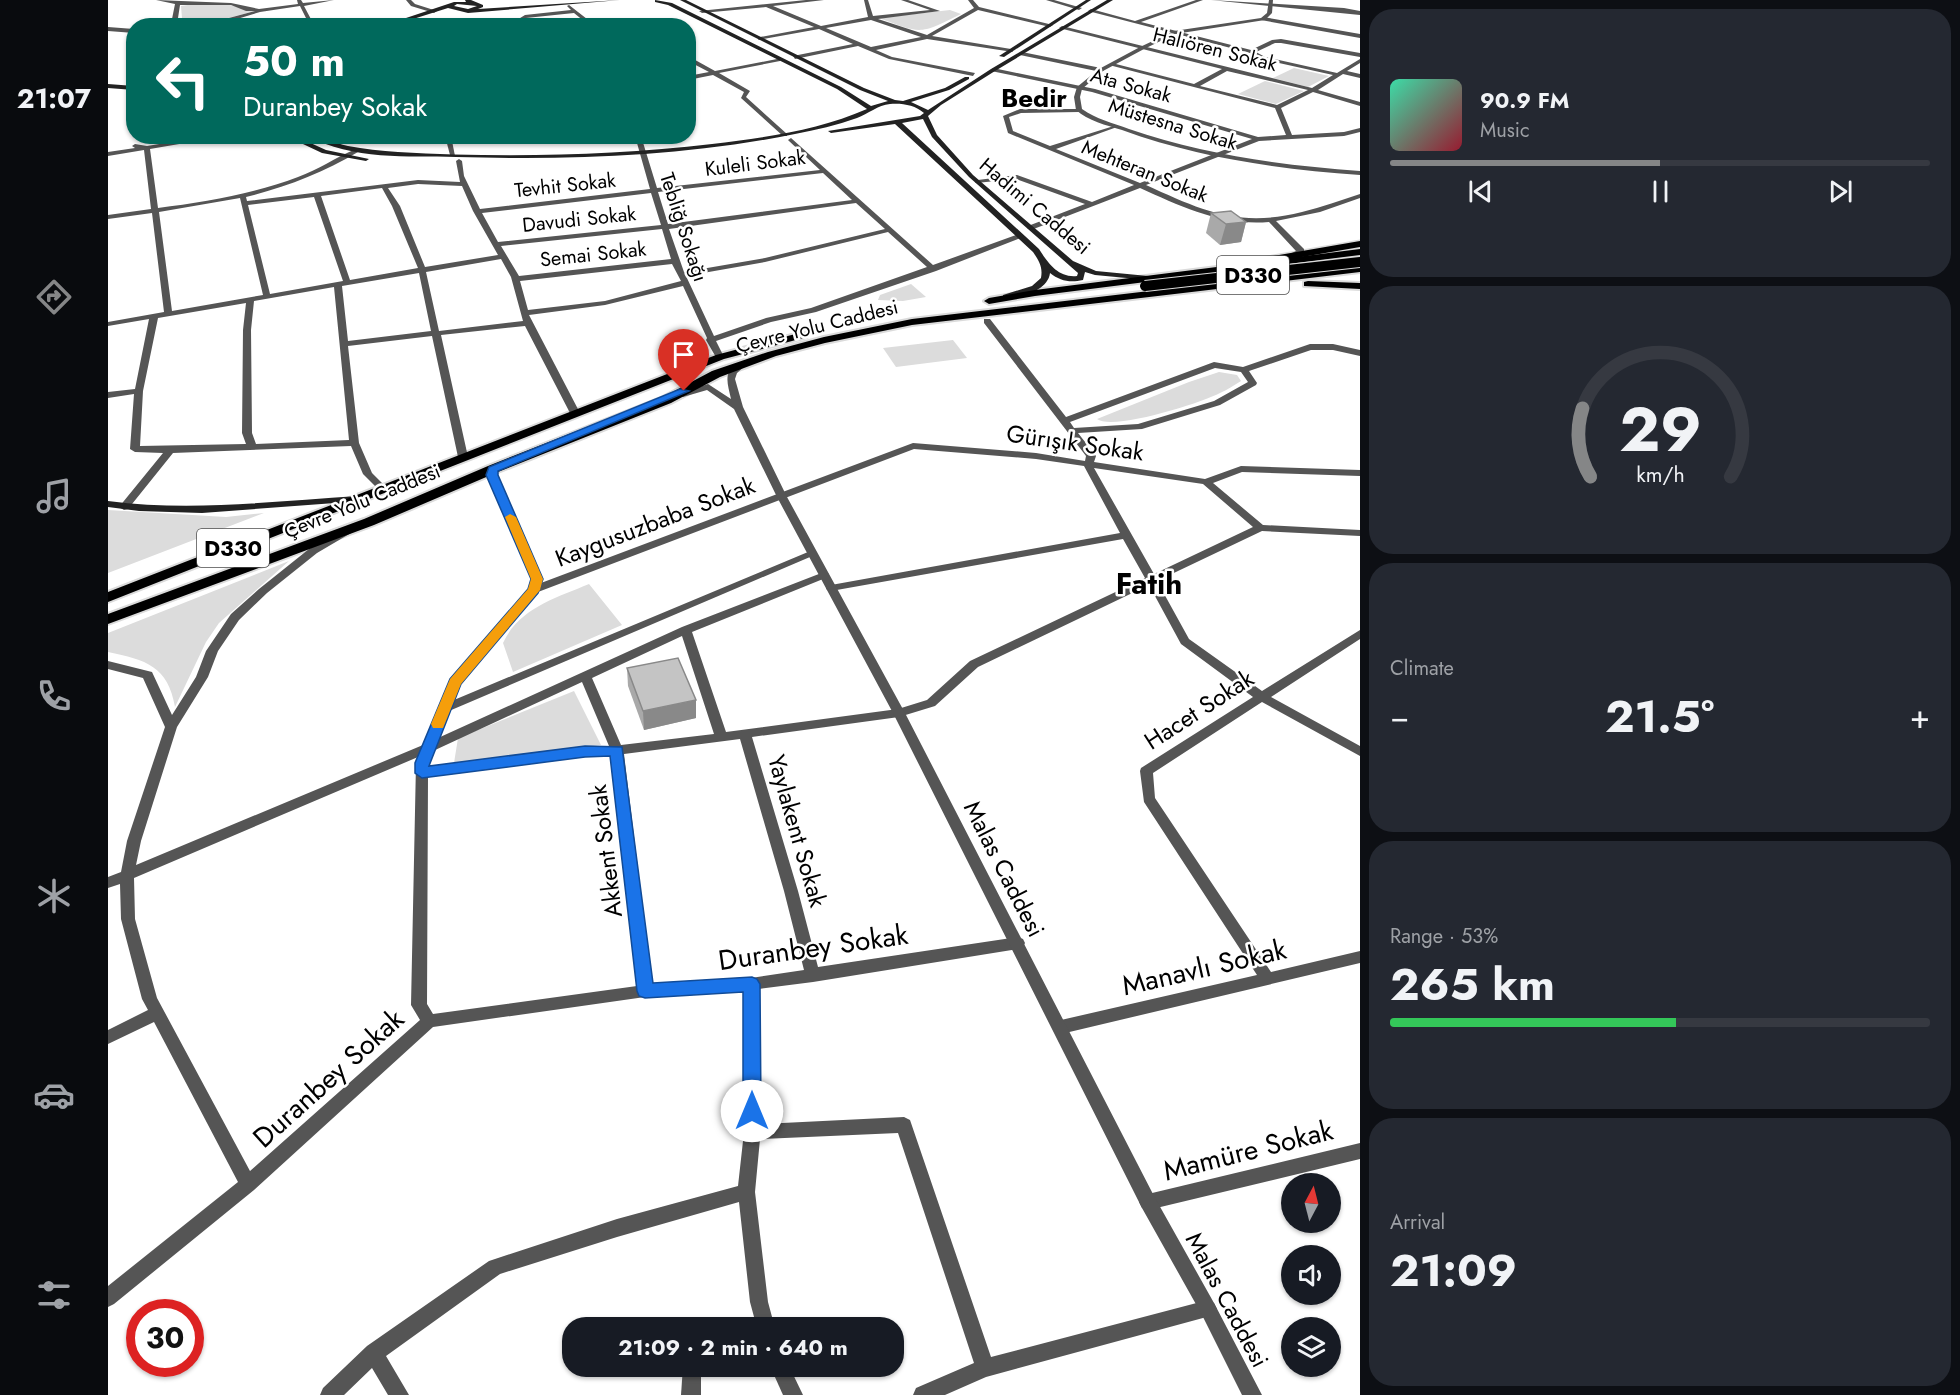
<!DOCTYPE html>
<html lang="en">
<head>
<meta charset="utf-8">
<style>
  :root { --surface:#171b24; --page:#242831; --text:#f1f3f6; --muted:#9ea1a6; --line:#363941; --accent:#858687 }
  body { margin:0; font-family:Jost,sans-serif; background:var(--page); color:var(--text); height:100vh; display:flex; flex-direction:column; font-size:22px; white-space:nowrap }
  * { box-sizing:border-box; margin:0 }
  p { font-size:20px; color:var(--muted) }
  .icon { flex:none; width:33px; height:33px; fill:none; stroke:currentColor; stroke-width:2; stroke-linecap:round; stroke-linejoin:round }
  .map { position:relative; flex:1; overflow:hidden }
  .details { display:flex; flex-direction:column; gap:9px; padding:9px; background:#0d0f14; width:600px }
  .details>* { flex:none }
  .hud { position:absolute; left:18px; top:18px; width:570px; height:126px; border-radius:24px; box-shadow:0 2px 4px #0004; background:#00695c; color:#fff; overflow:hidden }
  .needle { width:39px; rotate:7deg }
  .fabs { position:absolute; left:1173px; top:1173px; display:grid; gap:12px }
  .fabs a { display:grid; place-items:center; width:60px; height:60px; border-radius:50%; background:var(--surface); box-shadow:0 2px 4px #0004; font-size:30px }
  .speed { position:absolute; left:18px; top:1299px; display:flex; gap:12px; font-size:30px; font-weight:700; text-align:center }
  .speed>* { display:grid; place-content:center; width:78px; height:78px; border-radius:50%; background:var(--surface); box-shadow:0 2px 4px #0004; line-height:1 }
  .speed .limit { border:9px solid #d22; background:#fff; color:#111 }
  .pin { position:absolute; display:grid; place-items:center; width:51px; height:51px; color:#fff; margin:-62px -26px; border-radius:50% 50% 50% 0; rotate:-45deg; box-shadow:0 0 6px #0007 }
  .pin .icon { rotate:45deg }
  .me { position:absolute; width:66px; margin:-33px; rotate:0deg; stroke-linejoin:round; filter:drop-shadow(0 0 4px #0008) }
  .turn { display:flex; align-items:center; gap:21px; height:126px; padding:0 18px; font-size:27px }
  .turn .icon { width:78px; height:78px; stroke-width:2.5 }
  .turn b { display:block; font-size:42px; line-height:51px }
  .big { font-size:45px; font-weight:700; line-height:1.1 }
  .details .widget { flex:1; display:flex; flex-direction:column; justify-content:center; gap:9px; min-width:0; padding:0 21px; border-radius:24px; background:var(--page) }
  .details .dial { align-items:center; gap:0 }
  .dial svg { height:156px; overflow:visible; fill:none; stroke:var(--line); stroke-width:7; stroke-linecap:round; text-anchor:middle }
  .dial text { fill:var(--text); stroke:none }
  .song { display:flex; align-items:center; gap:18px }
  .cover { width:72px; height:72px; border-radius:9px; background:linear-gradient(135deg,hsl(160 70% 55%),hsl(350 70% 35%)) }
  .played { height:6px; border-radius:3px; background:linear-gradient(90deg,var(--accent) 50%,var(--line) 50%) }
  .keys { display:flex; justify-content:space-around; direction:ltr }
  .heat { display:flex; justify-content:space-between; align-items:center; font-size:33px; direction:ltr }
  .charge { height:9px; border-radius:4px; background:linear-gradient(90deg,#34c759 53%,var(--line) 0) }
  .trip { position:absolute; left:454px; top:1317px; width:342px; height:60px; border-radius:24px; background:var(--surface); box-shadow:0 2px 4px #0004; font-weight:700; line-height:60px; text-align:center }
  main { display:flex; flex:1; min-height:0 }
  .tabs { display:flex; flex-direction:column; width:108px; justify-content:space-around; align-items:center; background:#090b0e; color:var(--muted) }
  .tabs .icon { width:42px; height:42px }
  .tabs .current { color:var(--accent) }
  .tabs b { font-size:27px; color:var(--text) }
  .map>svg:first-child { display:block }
  .green { fill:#dcdcdc }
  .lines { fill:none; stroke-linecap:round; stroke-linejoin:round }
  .primary-casing { stroke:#dbdbdb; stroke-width:3 }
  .trunk-casing { stroke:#dbdbdb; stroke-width:4 }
  .minor { fill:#555; fill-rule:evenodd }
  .tertiary { fill:#555; fill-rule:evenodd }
  .secondary { fill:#222; fill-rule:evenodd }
  .primary { fill:#000; fill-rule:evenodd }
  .trunk { fill:#000; fill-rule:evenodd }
  .trunk-bridge-casing { stroke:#dbdbdb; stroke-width:12; stroke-linecap:butt }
  .trunk-bridge { stroke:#000; stroke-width:10 }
  .wall { fill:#a9a9a9 }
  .shaded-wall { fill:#898989 }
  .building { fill:#c4c4c4; stroke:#898989; stroke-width:1.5 }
  .route { fill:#1a73e8; stroke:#114b97; stroke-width:1.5 }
  .slow { fill:#f59e0b }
  .labels { text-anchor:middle; stroke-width:5; stroke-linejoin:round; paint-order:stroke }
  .far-street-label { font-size:20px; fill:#000; stroke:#fff }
  .shield { fill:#fff; stroke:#4c4c4c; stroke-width:1.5 }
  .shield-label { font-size:22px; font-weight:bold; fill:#000 }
  .street-label { font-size:24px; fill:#000; stroke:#fff }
  .far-district-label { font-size:26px; font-weight:bold; fill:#000; stroke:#fff }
  .near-street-label { font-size:28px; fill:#000; stroke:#fff }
  .district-label { font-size:30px; font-weight:bold; fill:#000; stroke:#fff }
</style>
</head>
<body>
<main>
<nav class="tabs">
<b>21:07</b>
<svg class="icon current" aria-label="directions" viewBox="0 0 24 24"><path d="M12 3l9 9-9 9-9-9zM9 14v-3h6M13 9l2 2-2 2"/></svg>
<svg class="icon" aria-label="music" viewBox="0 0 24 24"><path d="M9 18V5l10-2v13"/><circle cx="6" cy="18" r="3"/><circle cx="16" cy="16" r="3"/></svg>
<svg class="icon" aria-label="phone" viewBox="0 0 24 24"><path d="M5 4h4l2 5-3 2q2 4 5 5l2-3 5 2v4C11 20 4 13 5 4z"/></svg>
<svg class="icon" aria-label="climate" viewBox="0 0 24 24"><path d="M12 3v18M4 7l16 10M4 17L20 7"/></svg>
<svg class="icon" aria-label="car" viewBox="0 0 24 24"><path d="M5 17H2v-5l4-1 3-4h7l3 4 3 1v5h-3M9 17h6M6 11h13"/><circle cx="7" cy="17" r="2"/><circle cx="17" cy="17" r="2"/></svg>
<svg class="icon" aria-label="filters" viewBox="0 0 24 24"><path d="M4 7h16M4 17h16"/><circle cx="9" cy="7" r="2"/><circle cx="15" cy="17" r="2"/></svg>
</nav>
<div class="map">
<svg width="1252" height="1395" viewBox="0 0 1252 1395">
  <rect width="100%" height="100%" fill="#fff"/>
  <!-- green -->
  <g class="green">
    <polygon points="93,3 122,5 147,11 105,22 74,18 73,6"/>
    <path d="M842,10L853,14C811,35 814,34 771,18Z"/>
    <polygon points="1186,68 1221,76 1200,87 1165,78"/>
    <polygon points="1157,81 1196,91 1168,104 1130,94"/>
    <polygon points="803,284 818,297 795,301 770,300 772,295"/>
    <polygon points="845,340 859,358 788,367 775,348"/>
    <path d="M1111,372L1129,375L1133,381C1126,385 1119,390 1112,393C1093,403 1005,431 989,419L1081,382Z"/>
    <polygon points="0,510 118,517 156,513 0,573"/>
    <path d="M181,561L111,623L98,642L67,707C60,666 38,660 0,652V633Z"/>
    <path d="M481,584L514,625L405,672L395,643C411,608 448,598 481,584Z"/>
    <polygon points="466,691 493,745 346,763 350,738"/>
  </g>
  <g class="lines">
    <defs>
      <polygon id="primary" points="1252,241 1252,247 1119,270 1114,267 1119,264"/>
      <g id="trunk">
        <polygon points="1252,249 1252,255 927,296 881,304 876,301 881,298 927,290"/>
        <polygon points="1252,266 1252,272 804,325 717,343 668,356 612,377 563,403 390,472 266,525 0,624 0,614 256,519 380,466 555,397 604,371 660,352 716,337 804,319"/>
        <polygon points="1200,281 1252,283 1252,289 1196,286 1196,282"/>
        <polygon points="695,332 699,333 699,337 616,359 0,602 0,592 608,355"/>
      </g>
    </defs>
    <!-- primary casing -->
    <use href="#primary" class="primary-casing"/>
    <!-- trunk casing -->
    <use href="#trunk" class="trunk-casing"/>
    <!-- minor -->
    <g class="minor">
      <path d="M48,0L123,3L151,9L190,4L189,0H193L195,3L226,0L196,6L205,23L210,26H202L200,23L183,26L199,20L192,6L152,12L106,26L67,21L64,19L67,4ZM72,5H123L138,11H147L106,22L70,18Z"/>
      <polygon points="298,0 303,0 307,4 329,11 326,13 303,6"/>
      <path d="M698,0H716L665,6L713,26L760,17L756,0H760L765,16L822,10L793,0H800L832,11L770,19L819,35L866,8L860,0H865L871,7L945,25L942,27L870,10L824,36L903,49L905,52L819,39L768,50L784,57L867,73L865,76L781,59L750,46L687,59L685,56L745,44L711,29L650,40L652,37L706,27L658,7L594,13L591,11ZM763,20L813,37L763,47L718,28Z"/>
      <polygon points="938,0 946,0 974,8 971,10"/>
      <path d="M1088,0H1095L1033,22L1143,50L1164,40L1173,39L1252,53V57L1173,43H1167L1148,52L1157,57L1229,73L1252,59V63L1239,71L1252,74V78L1235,74L1210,90L1252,102V106L1205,92L1173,108L1184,135L1236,132L1252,128V132L1236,136L1151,141L1038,185C1095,211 1131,228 1194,212C1214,207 1233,200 1252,194V198L1212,212L1168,221L1196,249V253L1190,257H1184V253L1188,251L1161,222C1114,226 1074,207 1032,188L923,230L919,228L920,226L977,204L908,179L868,183L867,182L870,180L909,175L984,202L1026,185L900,133L895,116L912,109H973L971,112L913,113L901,117L905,131L942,146L1009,125V127L948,149L1032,183L1144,139L984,92L883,71L885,68L987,89L1150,137L1178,135L1167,108L1001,65L1004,63L1086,84L1114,69L951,28L954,26L1204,88L1225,75L1153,59L1142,53L980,11L983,9L1027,21ZM1119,71L1200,90L1169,105L1092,86Z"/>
      <polygon points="1103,0 1236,8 1252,11 1252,15"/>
      <polygon points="461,5 488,26 482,26 466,13 418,18 406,26 399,26 417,15 463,10 459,6"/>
      <polygon points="1155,17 1252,34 1252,38 1153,20"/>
      <polygon points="0,27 26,29 26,33 0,31"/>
      <polygon points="914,52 993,68 996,70 993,72 912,55"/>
      <polygon points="580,56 607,71 674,58 672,61 611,73 642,91 638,97 679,134 679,136 675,136 633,98 636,92 605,75 580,80 580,76 601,72 580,61"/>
      <path d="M100,136H118L42,149L50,208C97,202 145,194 190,177C210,170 228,157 248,149L250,150V152C215,173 178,187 138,197L139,201L310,180L352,182L348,161L351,159L354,161L356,176L372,209L542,189L527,136H533L549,188L712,170L681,141L680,140L683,138L825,265L908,235L915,237L828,271L708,312L663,322L608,341L616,357L612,360L609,359L598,340L599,338L575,286L497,305L421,315L472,413L467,416L462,413L417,326L333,335L360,457L355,460L350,457L324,336L240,346L251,443L264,473L278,487V491H272L255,474L243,446L65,453L20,509L16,510L11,507L55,453L27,452L22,449L26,394L0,398V392L27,389L41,319L0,326V322L56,312L44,213L0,219V215L43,209L36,150L0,156V152L27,148L24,146L27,144L39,146ZM715,173L744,200L560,224L550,192ZM310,184L354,186L365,211L390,255L317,267L292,206L280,188ZM274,188L284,206L310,268L242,280L213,196ZM543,193L553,225L390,242L374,213ZM206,197L235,281L162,294L140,205ZM132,198L155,295L64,311L51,212ZM748,203L777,229L657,258L576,272L561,229ZM554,229L563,259L411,276L393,246ZM780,232L819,267L703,308L658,318L606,336L578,276L657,262ZM393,259L403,277L415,321L331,331L318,272ZM564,264L573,281L497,301L420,310L412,281ZM311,273L323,331L240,341L234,286ZM226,287L241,440L148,444L144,433L143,330L146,301ZM138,303L135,330L134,433L138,444L32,446L35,391L50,318Z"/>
      <polygon points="337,136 343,136 347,156 342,155"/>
      <path d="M876,319H882L958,417L1106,362L1135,367L1202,344H1225L1252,350V356L1225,350H1203L1141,371L1149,383L1148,385L1112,405L1034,429L970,433L988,456L986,462L1097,479L1133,466L1252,470V476L1134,472L1105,483L1155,525L1252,530V536L1154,531L1049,581L1081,639L1154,691L1252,630V639L1163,697L1252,746V756L1154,702L1045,773L1047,798L1163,972L1252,951V963L953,1034L948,1032L945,1027L948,1022L953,1020L1149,975L1036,802L1032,771L1033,768L1145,697L1073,644L1041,585L870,667L827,706L791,717L644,737L690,891L710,967L910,937L915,939L917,943L915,947L910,949L705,982L651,989L652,1124L796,1117L802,1120L883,1357L1100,1300L1106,1303L1109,1309L1106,1315L878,1377L837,1395H805L808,1388L866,1363L790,1133L652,1139L647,1192L660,1302L667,1328H649L642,1302L631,1202L509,1237L392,1274L278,1356L301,1395H280L264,1368L236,1395H212L215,1388L259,1346L381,1261L509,1219L630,1186L636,1132V991L537,997L325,1027L146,1190L6,1304L0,1307V1286L130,1182L46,1022L0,1044V1030L40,1010L34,999L13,919L12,884L0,888V877L13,872L19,841L57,727L35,678L0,669V661L44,672L64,715L88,677L98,651L123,614L151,589L201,549L234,531H242L243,533L209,553L159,593L131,620L110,651L100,677L69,727L33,841L28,865L315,745L343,679L421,589L424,579L379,475L382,467L385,466L390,469L389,475L434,579L433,583L805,443L928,453L977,461L978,456L876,323ZM1107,368L1133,372L1140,382L1106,401L1030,424L966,428L962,422ZM806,449L928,459L976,466L1012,533L723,585L719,586L718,588L719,590L723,591L1015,539L1037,578L862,661L819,700L790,709L618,732L584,632L720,577L721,575L720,573L716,572L574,627L330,738L341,711L709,554L708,552H700L346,700L352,683L430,592ZM986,468L1095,484L1145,527L1046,574ZM574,636L606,734L513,745L484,678ZM474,682L501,746L477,747L320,768L325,751ZM632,739L676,891L696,970L643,978L544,984L516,754ZM477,755H503L529,986L325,1014L319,1004L320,777ZM310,757L308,763L303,1005L312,1020L142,1171L49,998L27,919L26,878Z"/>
      <polygon points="1252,1143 1252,1159 1040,1210 1034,1208 1031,1202 1034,1196 1040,1194"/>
      <polygon points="575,1366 593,1366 593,1395 573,1395"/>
      <polygon points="662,1366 681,1366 695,1395 675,1395"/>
    </g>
    <!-- tertiary -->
    <g class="tertiary">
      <path d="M1161,0H1165L1164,13L1157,20L1067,34L1036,49L995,71L974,89L972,97L974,109C988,119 1005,123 1021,129C1096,155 1173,165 1252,171V175C1170,169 1091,158 1014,130C998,125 980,121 968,110L966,97L969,87L991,69L1032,47L1066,31L1153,18L1159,13Z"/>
      <path d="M635,361L639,364L629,373L627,379L635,407L679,497L797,713L1046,1196L1106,1303L1154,1395H1134L1094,1315L1034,1208L785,713L669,497L626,409L599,390L575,397L571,394L600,384L623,399C619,381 614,370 635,361Z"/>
    </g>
    <!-- secondary -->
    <g class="secondary">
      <path d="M357,0H363L375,5V7L370,9L512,0L360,13L340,8L283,26H274L346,2H358ZM349,4L369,6L360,9L346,6Z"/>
      <path d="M547,0L564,3L733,87L763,106L780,101L752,90L572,0H578L756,88L787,100L795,101L837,88L857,77H861V79L841,90L803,102L820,110L883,69L999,0H1005L887,71L833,105L820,116L829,135L865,175L965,261L988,271L1040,276L1044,278L1040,280L987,275L977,272L975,280C962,283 952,281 942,273C940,291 911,299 895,299V295L924,286L933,278C935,267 931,261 925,252L787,124L723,133L720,131L812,116L816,113C807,105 794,103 782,104C770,105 760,114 749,118C729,125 708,130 687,134C575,157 461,160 348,157C300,156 244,160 200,136C214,136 226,143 240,146C256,149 273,151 290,152C394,158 500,156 604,144C656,138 711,130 759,109L729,89L560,5L547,2ZM815,119L824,137L861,177L962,266L970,273L969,276C950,278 940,263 931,249L794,123Z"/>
      <polygon points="978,0 983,0 896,57 891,56"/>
      <polygon points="0,84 26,86 26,90 0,88"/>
      <polygon points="178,136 187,136 218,150 261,159 258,161 214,153"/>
      <path d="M250,496L254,497V501L94,513L31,511L0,507V501C84,512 166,501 250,496Z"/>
    </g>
    <!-- primary -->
    <use href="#primary" class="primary"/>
    <!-- trunk -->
    <use href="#trunk" class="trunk"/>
    <defs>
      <polyline id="trunk-bridge" points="1037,286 1252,262"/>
    </defs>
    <!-- trunk-bridge casing -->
    <use href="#trunk-bridge" class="trunk-bridge-casing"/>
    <!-- trunk-bridge -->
    <use href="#trunk-bridge" class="trunk-bridge"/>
  </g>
  <!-- wall -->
  <g class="wall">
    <polygon points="1103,213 1138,222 1133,242 1112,245 1098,233"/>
    <polygon points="519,668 588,718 536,730 520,686"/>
  </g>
  <!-- shaded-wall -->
  <g class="shaded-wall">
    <polygon points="1138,222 1133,242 1112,245 1118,224"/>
    <polygon points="588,700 588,718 536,730 535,711"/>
  </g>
  <!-- building -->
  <g class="building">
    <polygon points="1123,211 1138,222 1118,224 1103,213"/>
    <polygon points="570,658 588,700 535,711 519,668"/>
  </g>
  <!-- route -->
  <polygon class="route" points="572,389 581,391 390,471 390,475 435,579 430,593 353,684 321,766 477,746 514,747 545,983 644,977 649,979 652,984 653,1111 651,1117 644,1119 638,1117 635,1111 635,992 537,998 531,996 529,991 502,756 477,757 314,778 307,773 307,763 342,679 420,589 423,579 378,475 381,467"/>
  <!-- slow -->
  <polygon class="slow" points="402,514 408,517 435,579 432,590 353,684 335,728 325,728 323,724 342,679 420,589 423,579 397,517"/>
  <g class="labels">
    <!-- far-street labels -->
    <g class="far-street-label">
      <text transform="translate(1107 49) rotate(14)" y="7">Halıören Sokak</text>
      <text transform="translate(1023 85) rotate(15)" y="7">Ata Sokak</text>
      <text transform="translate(1065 124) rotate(17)" y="7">Müstesna Sokak</text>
      <text transform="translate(647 163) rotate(-7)" y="7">Kuleli Sokak</text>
      <text transform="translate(1037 171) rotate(22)" y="7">Mehteran Sokak</text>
      <text transform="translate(457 185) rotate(-6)" y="7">Tevhit Sokak</text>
      <text transform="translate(927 206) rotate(40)" y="7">Hadimi Caddesi</text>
      <text transform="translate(471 219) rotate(-6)" y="7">Davudi Sokak</text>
      <text transform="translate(576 227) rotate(72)" y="7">Tebliğ Sokağı</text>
      <text transform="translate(485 254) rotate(-6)" y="7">Semai Sokak</text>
      <text transform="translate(709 326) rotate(-14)" y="7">Çevre Yolu Caddesi</text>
      <text transform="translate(254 501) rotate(-22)" y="7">Çevre Yolu Caddesi</text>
    </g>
    <!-- shield labels -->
    <g class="shield">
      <rect x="1109" y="256" width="72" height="38" rx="4.5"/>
      <rect x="89" y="529" width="72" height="38" rx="4.5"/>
    </g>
    <g class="shield-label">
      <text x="1145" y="283">D330</text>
      <text x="125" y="556">D330</text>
    </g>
    <!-- street labels -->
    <g class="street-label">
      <text transform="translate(967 443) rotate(8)" y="8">Gürışık Sokak</text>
      <text transform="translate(547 522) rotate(-21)" y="8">Kaygusuzbaba Sokak</text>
      <text transform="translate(1091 710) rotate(-33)" y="8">Hacet Sokak</text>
      <text transform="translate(689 831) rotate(74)" y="8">Yaylakent Sokak</text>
      <text transform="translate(498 851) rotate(-97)" y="8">Akkent Sokak</text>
      <text transform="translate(896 869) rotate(63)" y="8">Malas Caddesi</text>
      <text transform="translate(1119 1300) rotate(62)" y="8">Malas Caddesi</text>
    </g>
    <!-- far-district labels -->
    <g class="far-district-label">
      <text x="926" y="107">Bedir</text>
    </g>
    <!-- near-street labels -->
    <g class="near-street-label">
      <text transform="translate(705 947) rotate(-8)" y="10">Duranbey Sokak</text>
      <text transform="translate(1096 967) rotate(-13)" y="10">Manavlı Sokak</text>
      <text transform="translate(220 1078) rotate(-42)" y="10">Duranbey Sokak</text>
      <text transform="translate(1140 1150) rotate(-14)" y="10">Mamüre Sokak</text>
    </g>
    <!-- district labels -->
    <g class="district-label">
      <text x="1041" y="594">Fatih</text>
    </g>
  </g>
</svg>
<div class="fabs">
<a><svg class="needle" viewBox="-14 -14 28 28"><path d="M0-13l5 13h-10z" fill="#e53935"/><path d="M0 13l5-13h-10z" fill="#9ea1a6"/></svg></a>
<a><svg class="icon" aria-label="sound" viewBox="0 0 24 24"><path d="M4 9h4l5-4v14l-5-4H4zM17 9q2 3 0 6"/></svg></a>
<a><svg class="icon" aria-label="layers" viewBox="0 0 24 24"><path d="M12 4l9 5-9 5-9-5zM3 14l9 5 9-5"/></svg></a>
</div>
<div class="speed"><div class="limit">30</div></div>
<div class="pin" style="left:576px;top:391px;background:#d93025"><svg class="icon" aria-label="arrive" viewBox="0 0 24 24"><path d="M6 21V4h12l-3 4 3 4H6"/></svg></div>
<svg class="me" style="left:644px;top:1111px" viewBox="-20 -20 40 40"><circle r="19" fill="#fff"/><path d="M0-13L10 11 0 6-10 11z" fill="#1a73e8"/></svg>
<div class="trip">21:09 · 2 min · 640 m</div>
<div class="hud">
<div class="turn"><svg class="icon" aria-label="left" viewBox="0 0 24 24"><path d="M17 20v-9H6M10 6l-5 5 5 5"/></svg><div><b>50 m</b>Duranbey Sokak</div></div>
</div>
</div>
<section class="details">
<div class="widget">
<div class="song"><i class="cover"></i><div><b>90.9 FM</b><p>Music</p></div></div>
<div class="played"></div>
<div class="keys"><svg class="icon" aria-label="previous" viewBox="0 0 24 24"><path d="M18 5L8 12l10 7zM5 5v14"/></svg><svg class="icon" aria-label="pause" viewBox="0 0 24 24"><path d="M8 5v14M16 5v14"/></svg><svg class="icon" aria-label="next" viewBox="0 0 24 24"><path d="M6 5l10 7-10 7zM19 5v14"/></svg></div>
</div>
<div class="widget dial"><svg viewBox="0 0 100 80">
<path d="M14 69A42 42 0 1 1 86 69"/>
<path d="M14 69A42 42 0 0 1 10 34" stroke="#858687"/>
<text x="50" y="56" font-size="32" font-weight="700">29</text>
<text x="50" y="72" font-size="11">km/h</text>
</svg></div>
<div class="widget"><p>Climate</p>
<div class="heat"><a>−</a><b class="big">21.5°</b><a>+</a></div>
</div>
<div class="widget"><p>Range · 53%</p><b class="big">265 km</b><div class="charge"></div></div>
<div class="widget"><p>Arrival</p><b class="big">21:09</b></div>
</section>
</main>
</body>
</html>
